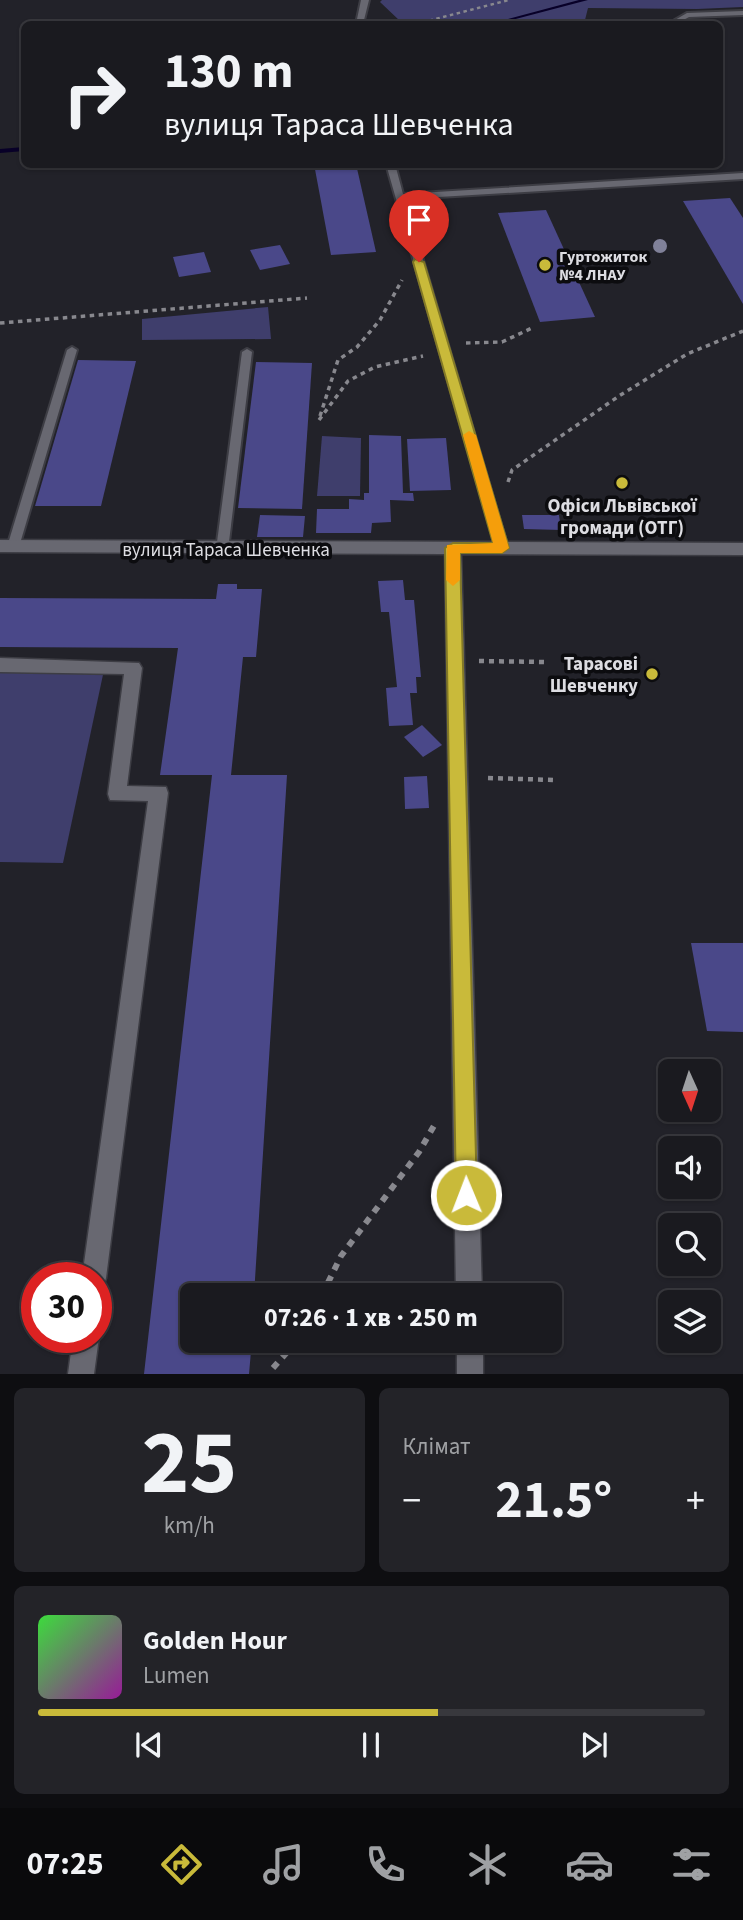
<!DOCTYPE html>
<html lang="uk">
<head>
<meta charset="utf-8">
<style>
  :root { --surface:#1a1a1f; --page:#232328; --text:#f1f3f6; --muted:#9fa1a4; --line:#38383d; --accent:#c9ba3a }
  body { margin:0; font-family:"Source Sans 3",sans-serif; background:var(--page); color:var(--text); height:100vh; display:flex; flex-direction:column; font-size:26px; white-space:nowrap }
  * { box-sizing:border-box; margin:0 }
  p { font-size:23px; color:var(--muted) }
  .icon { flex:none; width:38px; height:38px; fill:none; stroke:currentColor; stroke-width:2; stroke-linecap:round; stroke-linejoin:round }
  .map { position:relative; height:1374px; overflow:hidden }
  .drawer { display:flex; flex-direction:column; gap:14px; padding:14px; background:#0e0e11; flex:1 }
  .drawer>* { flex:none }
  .hud { position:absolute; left:21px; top:21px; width:702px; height:147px; border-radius:10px; box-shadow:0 2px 5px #0004,0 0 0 2px var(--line); background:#1a1a1f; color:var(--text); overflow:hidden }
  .needle { width:46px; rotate:177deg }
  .tools { position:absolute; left:658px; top:1059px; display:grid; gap:14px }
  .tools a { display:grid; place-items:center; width:63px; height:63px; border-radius:10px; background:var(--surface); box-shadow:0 2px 5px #0004,0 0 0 2px var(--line); font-size:35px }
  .speed { position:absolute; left:21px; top:1262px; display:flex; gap:14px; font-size:35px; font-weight:700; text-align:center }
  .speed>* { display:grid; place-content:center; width:91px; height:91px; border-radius:50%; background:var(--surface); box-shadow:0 2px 5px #0004,0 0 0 2px var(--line); line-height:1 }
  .speed .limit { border:10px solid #d22; background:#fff; color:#111 }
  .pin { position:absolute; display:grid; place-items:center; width:60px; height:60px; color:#fff; margin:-72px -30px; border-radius:50% 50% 50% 0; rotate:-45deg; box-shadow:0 0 7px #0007 }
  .pin .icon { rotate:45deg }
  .me { position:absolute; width:77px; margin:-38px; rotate:359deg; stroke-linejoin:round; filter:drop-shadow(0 0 5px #0008) }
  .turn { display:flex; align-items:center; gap:24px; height:147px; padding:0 28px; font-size:32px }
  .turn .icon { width:91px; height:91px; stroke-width:2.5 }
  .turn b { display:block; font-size:49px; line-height:60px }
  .big { font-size:52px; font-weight:700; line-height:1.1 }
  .drawer .widget { flex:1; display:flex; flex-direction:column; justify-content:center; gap:10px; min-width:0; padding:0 24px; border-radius:10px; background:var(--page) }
  .drawer .dial { align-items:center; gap:0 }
  .dial b { font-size:91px; line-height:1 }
  .song { display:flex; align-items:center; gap:21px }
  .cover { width:84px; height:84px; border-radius:10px; background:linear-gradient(135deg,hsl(120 70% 55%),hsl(300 70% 35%)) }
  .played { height:7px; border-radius:4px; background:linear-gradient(90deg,var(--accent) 60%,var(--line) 60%) }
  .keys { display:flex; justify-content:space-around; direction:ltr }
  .heat { display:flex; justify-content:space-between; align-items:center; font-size:38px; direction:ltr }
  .drawer .tiles { flex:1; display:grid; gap:14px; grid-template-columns:1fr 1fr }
  .widget:last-child { grid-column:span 2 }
  .trip { position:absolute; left:180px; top:1283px; width:382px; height:70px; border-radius:10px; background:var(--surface); box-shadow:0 2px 5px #0004,0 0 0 2px var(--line); font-weight:700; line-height:70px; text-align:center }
  .dock { display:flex; height:112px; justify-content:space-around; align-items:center; background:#0a0a0c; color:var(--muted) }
  .dock .icon { width:49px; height:49px }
  .dock .selected { color:var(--accent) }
  .dock b { font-size:32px; color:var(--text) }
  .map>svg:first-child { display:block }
  .green { fill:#3f3e6c }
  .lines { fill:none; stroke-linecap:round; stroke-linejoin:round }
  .stream { fill:#080028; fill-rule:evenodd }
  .building { fill:#4a4889 }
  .service-casing { stroke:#3d3d44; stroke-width:4 }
  .minor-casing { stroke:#3d3d44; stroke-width:3 }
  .path-far3 { stroke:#88888e; stroke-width:2.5; stroke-dasharray:3.5 3.5; stroke-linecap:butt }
  .path-far2 { stroke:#88888e; stroke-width:3.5; stroke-dasharray:4.5 4.5; stroke-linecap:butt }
  .path-far1 { stroke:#88888e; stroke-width:4.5; stroke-dasharray:5 5; stroke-linecap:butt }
  .path { stroke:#88888e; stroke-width:6; stroke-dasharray:7 7; stroke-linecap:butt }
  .service { fill:#686871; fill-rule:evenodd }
  .minor { fill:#686871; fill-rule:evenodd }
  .tree { fill:#808199 }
  .route { fill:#c9ba3a; stroke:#837926; stroke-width:2 }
  .slow { fill:#f59e0b }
  .poi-dot { fill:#c9ba3a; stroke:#0c0c0f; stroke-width:2.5 }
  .labels { text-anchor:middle; stroke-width:7; stroke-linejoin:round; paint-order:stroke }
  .far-poi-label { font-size:16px; font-weight:bold; fill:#dddde2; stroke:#0c0c0f; text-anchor:start }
  .poi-label { font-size:19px; font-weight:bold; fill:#dddde2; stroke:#0c0c0f }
  .street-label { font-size:19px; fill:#dddde2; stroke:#0c0c0f }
</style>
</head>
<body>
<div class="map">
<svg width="743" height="1374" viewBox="0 0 743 1374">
  <rect width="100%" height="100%" fill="#222229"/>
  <!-- green -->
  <g class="green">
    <polygon points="382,0 743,0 743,7 697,9 588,8 584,24 394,24 400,21 380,2"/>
    <polygon points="268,307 271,339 142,340 142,319"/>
    <polygon points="322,436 361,438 360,496 317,496"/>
    <polygon points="0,669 104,670 63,863 0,862"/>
  </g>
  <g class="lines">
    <!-- stream -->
    <g class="stream">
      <polygon points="579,0 588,0 497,24 489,24"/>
      <polygon points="24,147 24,151 0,153 0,149"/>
    </g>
  </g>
  <!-- building -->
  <g class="building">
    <polygon points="314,164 356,164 376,252 331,255"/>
    <polygon points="730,198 743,218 743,304 683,201"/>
    <polygon points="546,210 595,317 540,322 498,213"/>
    <polygon points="280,245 290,264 260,270 250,250"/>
    <polygon points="204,252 211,272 179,277 173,257"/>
    <polygon points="78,360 136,361 101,506 35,506"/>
    <polygon points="256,362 312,363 302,509 238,508"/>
    <polygon points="369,435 401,436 403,493 413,493 414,501 390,500 391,522 372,523 371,533 316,533 317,509 349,509 349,499 364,500 364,493 369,493"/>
    <polygon points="446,438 451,490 410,491 407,439"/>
    <polygon points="260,515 305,516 303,537 257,537"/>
    <polygon points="522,515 559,515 561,530 524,529"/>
    <polygon points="403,580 405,600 414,600 421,677 416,677 417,693 410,693 413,725 389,726 386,688 397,687 389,612 381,612 378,581"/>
    <polygon points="218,584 237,584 237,589 262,589 256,657 243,657 231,775 287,775 254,1295 192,1295 192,1340 252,1340 249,1374 144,1374 212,775 160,775 178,648 0,647 0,598 216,599"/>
    <polygon points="422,725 442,745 423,757 404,737"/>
    <polygon points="427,776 429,808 405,809 404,777"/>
    <polygon points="691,943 743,943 743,1032 707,1031"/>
  </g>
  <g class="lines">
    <defs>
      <g id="service">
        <polygon points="361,0 369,0 363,24 356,24"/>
        <polygon points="743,11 743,15 689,17 676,24 668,24 687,13"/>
        <polygon points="386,164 395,164 403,194 743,173 743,179 405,199 508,548 506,551 498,551 496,548"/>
        <polygon points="72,347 77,350 19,547 17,550 9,550 7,547 67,350"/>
        <polygon points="247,349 252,352 228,550 222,554 216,550 242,352"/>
      </g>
      <g id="minor">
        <polygon points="0,540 743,543 743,555 461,554 482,1295 456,1295 445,554 0,552"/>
        <polygon points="0,658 139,663 142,668 127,786 166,787 168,793 106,1278 103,1287 96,1289 96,1278 82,1278 148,801 110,800 108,794 124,674 0,672"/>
        <polygon points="96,1331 99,1337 94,1374 68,1374 73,1337 96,1337"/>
        <rect x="457" y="1340" width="26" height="34"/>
      </g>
    </defs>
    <!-- service casing -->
    <use href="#service" class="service-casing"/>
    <!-- minor casing -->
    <use href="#minor" class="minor-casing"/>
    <!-- path-far3 -->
    <polyline class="path-far3" points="416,24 509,0"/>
    <!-- path-far2 -->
    <g class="path-far2">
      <polyline points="0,323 307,298"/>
      <polyline points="466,343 502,342 532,328"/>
      <polyline points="320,416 338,360 357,347 380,320 402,280"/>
      <polyline points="319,420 348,381 375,367 423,356"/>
      <polyline points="508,482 512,470 619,396 687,354 743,331"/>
    </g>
    <!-- path-far1 -->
    <g class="path-far1">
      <polyline points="479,661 545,662"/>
      <polyline points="488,778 555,780"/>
    </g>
    <!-- path -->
    <g class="path">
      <polyline points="322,1295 341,1256 419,1152 435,1124"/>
      <polyline points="273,1368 298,1340"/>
    </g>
    <!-- service -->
    <use href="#service" class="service"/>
    <!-- minor -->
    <use href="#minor" class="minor"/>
  </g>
  <!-- trees -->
  <circle class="tree" cx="660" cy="246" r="7"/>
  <!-- route -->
  <polygon class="route" points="415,259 424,262 509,548 502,553 460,553 477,1195 474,1203 466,1206 459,1203 456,1195 445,548 453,543 493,543 413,262"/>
  <!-- slow -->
  <polygon class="slow" points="469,431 476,435 509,548 502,553 460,553 460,580 453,586 446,580 447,545 493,543 463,435"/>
  <!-- markers -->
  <g class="poi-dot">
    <circle cx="545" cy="265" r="7"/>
    <circle cx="622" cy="483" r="7"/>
    <circle cx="652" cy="674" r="7"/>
  </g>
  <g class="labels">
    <!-- far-poi labels -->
    <g class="far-poi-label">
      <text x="559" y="262">Гуртожиток<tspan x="559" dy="18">№4 ЛНАУ</tspan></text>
    </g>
    <!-- poi labels -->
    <g class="poi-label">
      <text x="622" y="512">Офіси Львівської<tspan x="622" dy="22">громади (ОТГ)</tspan></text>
      <text x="638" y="670" text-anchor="end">Тарасові<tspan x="638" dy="22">Шевченку</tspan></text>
    </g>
    <!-- street labels -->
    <g class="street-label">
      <text x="226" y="556">вулиця Тараса Шевченка</text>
    </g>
  </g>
</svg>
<div class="tools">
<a><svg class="needle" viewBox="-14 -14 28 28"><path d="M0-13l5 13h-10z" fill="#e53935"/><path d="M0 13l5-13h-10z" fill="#9fa1a4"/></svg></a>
<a><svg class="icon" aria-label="sound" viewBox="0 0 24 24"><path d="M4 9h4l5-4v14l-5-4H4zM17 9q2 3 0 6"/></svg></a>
<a><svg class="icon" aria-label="search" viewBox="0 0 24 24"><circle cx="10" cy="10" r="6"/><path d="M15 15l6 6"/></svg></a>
<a><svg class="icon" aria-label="layers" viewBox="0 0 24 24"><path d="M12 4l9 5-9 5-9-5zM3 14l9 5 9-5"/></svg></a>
</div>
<div class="speed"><div class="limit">30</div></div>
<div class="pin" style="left:419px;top:262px;background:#d93025"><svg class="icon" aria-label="arrive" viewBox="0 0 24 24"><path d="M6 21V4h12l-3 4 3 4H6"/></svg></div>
<svg class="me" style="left:466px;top:1195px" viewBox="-20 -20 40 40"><circle r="17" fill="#c9ba3a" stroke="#fff" stroke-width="3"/><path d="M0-11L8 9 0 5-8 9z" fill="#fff"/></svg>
<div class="trip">07:26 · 1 хв · 250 m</div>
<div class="hud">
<div class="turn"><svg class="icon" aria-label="right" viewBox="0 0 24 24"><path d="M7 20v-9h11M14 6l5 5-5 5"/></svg><div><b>130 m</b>вулиця Тараса Шевченка</div></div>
</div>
</div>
<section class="drawer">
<div class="tiles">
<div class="widget dial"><b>25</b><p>km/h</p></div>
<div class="widget"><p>Клімат</p>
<div class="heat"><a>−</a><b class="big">21.5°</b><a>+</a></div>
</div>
<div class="widget">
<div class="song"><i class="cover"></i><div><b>Golden Hour</b><p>Lumen</p></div></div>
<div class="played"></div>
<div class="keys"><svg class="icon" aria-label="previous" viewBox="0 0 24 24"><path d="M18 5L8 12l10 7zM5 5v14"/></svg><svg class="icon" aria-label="pause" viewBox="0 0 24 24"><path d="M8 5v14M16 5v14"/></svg><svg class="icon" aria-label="next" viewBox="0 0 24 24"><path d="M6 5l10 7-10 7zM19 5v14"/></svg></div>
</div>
</div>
</section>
<nav class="dock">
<b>07:25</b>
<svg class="icon selected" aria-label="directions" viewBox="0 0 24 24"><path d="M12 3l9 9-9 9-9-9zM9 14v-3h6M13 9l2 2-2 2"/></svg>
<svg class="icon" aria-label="music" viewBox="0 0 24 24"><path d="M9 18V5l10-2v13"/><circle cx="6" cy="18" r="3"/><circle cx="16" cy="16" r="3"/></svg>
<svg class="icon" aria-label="phone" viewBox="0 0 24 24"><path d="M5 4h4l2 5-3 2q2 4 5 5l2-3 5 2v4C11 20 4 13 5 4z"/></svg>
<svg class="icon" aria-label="climate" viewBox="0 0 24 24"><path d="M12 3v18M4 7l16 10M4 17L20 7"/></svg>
<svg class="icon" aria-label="car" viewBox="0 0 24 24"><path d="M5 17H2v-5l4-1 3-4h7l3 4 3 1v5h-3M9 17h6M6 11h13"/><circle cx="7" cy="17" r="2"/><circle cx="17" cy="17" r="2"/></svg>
<svg class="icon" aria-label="filters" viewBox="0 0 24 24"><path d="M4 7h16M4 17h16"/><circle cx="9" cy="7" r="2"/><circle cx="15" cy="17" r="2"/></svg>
</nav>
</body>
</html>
